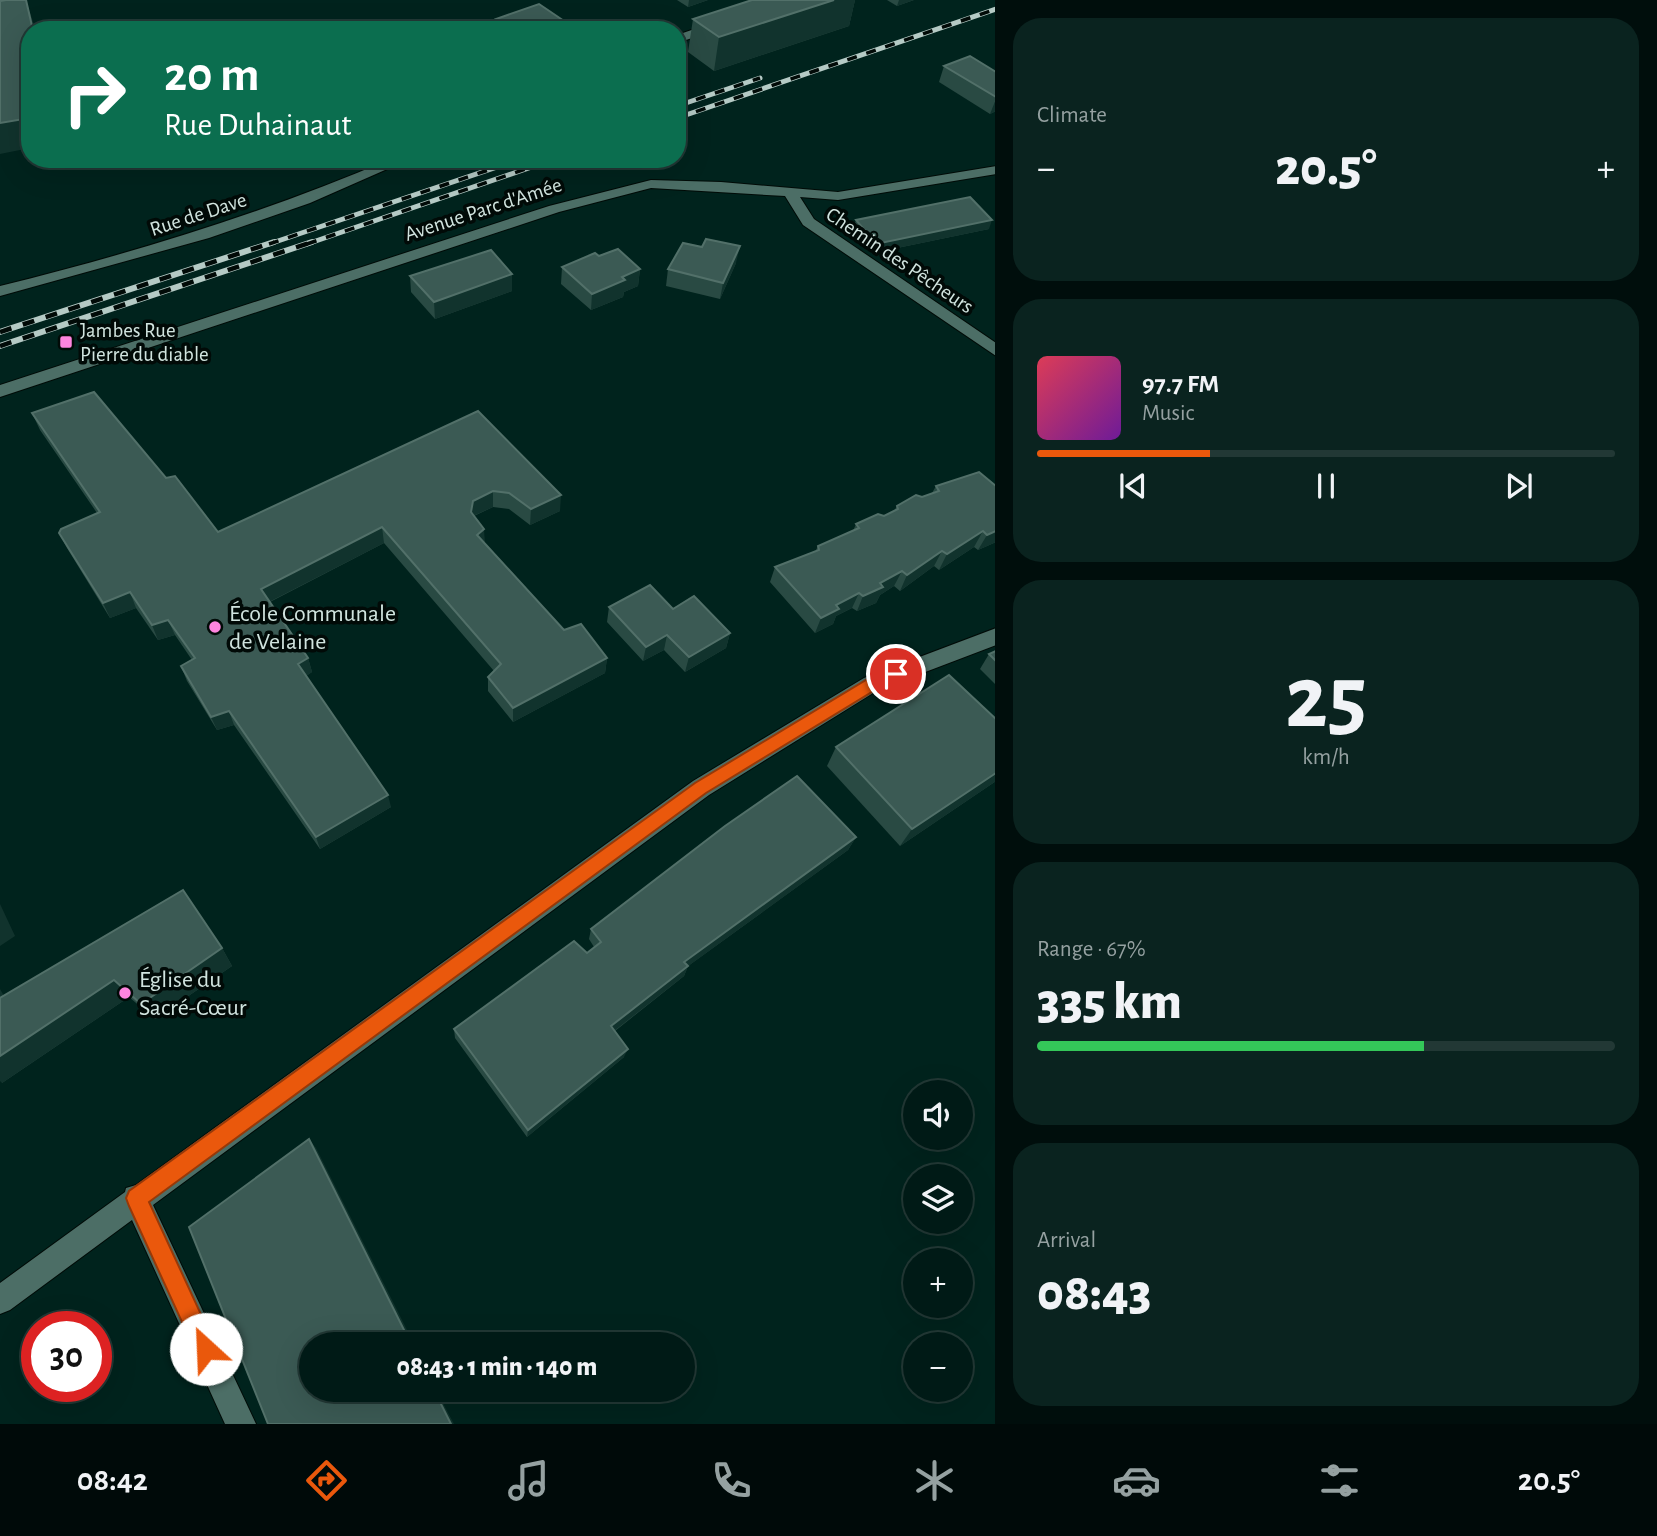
<!DOCTYPE html>
<html lang="en">
<head>
<meta charset="utf-8">
<style>
  :root { --surface:#001a16; --page:#0a231f; --text:#f1f3f6; --muted:#95a1a1; --line:#223835; --accent:#ea580c }
  body { margin:0; font-family:"Alegreya Sans",sans-serif; background:var(--page); color:var(--text); height:100vh; display:flex; flex-direction:column; font-size:26px; white-space:nowrap }
  * { box-sizing:border-box; margin:0 }
  p { font-size:23px; color:var(--muted) }
  .icon { flex:none; width:38px; height:38px; fill:none; stroke:currentColor; stroke-width:2; stroke-linecap:round; stroke-linejoin:round }
  .map { position:relative; flex:1; overflow:hidden }
  .panel { display:flex; flex-direction:column; gap:18px; padding:18px; background:#000e0c; width:662px }
  .panel>* { flex:none }
  .hud { position:absolute; left:21px; top:21px; width:665px; height:147px; border-radius:28px; box-shadow:0 7px 28px #0002,0 0 0 2px var(--line); background:#0b6e4f; color:#fff; overflow:hidden }
  .controls { position:absolute; left:903px; top:1080px; display:grid; gap:14px }
  .controls a { display:grid; place-items:center; width:70px; height:70px; border-radius:50%; background:var(--surface); box-shadow:0 7px 28px #0002,0 0 0 2px var(--line); font-size:35px }
  .speed { position:absolute; left:21px; top:1311px; display:flex; gap:14px; font-size:35px; font-weight:700; text-align:center }
  .speed>* { display:grid; place-content:center; width:91px; height:91px; border-radius:50%; background:var(--surface); box-shadow:0 7px 28px #0002,0 0 0 2px var(--line); line-height:1 }
  .speed .limit { border:10px solid #d22; background:#fff; color:#111 }
  .pin { position:absolute; display:grid; place-items:center; width:60px; height:60px; color:#fff; margin:-30px; border:4px solid #fff; border-radius:50%; box-shadow:0 2px 7px #0007 }
  .me { position:absolute; width:77px; margin:-38px; rotate:335deg; stroke-linejoin:round; filter:drop-shadow(0 0 5px #0008) }
  .turn { display:flex; align-items:center; gap:24px; height:147px; padding:0 28px; font-size:32px }
  .turn .icon { width:91px; height:91px; stroke-width:2.5 }
  .turn b { display:block; font-size:49px; line-height:60px }
  .big { font-size:52px; font-weight:800; line-height:1.1 }
  .panel .widget { flex:1; display:flex; flex-direction:column; justify-content:center; gap:10px; min-width:0; padding:0 24px; border-radius:28px; background:var(--page) }
  .panel .dial { align-items:center; gap:0 }
  .dial b { font-size:91px; line-height:1 }
  .song { display:flex; align-items:center; gap:21px }
  .cover { width:84px; height:84px; border-radius:10px; background:linear-gradient(135deg,hsl(350 70% 55%),hsl(280 70% 35%)) }
  .played { height:7px; border-radius:4px; background:linear-gradient(90deg,var(--accent) 30%,var(--line) 30%) }
  .keys { display:flex; justify-content:space-around; direction:ltr }
  .heat { display:flex; justify-content:space-between; align-items:center; font-size:38px; direction:ltr }
  .charge { height:10px; border-radius:5px; background:linear-gradient(90deg,#34c759 67%,var(--line) 0) }
  .trip { position:absolute; left:299px; top:1332px; width:396px; height:70px; border-radius:35px; background:var(--surface); box-shadow:0 7px 28px #0002,0 0 0 2px var(--line); font-weight:800; line-height:70px; text-align:center }
  .tab-bar { display:flex; height:112px; justify-content:space-around; align-items:center; background:#000a09; color:var(--muted) }
  .tab-bar .icon { width:49px; height:49px }
  .tab-bar .on { color:var(--accent) }
  .tab-bar b { font-size:32px; color:var(--text) }
  main { display:flex; flex:1; min-height:0 }
  .map>svg:first-child { display:block }
  .lines { fill:none; stroke-linecap:round; stroke-linejoin:round }
  .street-casing { stroke:#000b07; stroke-width:2 }
  .secondary-casing { stroke:#000b07; stroke-width:2 }
  .street { fill:#4c6e66; fill-rule:evenodd }
  .secondary { fill:#4c6e66; fill-rule:evenodd }
  .rail-far1-casing { stroke:#b5cac5; stroke-width:5 }
  .rail-casing { stroke:#b5cac5; stroke-width:6 }
  .rail-far1 { stroke:#010a07; stroke-width:3.5; stroke-dasharray:10; stroke-linecap:butt }
  .rail { stroke:#010a07; stroke-width:4.5; stroke-dasharray:12; stroke-linecap:butt }
  .wall { fill:#294a43 }
  .shaded-wall { fill:#11332d }
  .building { fill:#3b5a54; stroke:#527069; stroke-width:2 }
  .route { fill:#ea580c; stroke:#983908; stroke-width:2 }
  .poi-dot { fill:#fe85df; stroke:#010a07; stroke-width:2.5 }
  .labels { text-anchor:middle; stroke-width:7; stroke-linejoin:round; paint-order:stroke }
  .far-street-label { font-size:21px; fill:#d1e4df; stroke:#010a07 }
  .far-poi-label { font-size:21px; fill:#d1e4df; stroke:#010a07; text-anchor:start }
  .poi-label { font-size:24px; fill:#d1e4df; stroke:#010a07; text-anchor:start }
</style>
</head>
<body>
<main>
<div class="map">
<svg width="996" height="1424" viewBox="0 0 996 1424">
  <rect width="100%" height="100%" fill="#00231d"/>
  <g class="lines">
    <defs>
      <g id="street">
        <polygon points="996,166 996,174 838,200 800,197 814,219 996,343 996,356 803,225 785,196 651,188 559,212 0,397 0,385 549,206 651,180 721,182 838,192"/>
        <polygon points="996,628 996,645 878,690 709,795 153,1205 256,1424 225,1424 132,1220 10,1310 0,1314 0,1283 125,1192 126,1188 136,1185 693,781 864,678"/>
      </g>
      <g id="secondary">
        <polygon points="718,21 722,22 722,28 677,43 677,35"/>
        <path d="M391,159H410L310,203L209,238L0,296V286C134,253 264,213 391,159Z"/>
      </g>
    </defs>
    <!-- street casing -->
    <use href="#street" class="street-casing"/>
    <!-- secondary casing -->
    <use href="#secondary" class="secondary-casing"/>
    <!-- street -->
    <use href="#street" class="street"/>
    <!-- secondary -->
    <use href="#secondary" class="secondary"/>
    <defs>
      <g id="rail-far1">
        <polyline points="677,106 760,78"/>
        <polyline points="677,118 996,9"/>
        <polyline points="269,244 521,159"/>
        <polyline points="307,244 555,159"/>
      </g>
      <g id="rail">
        <polyline points="0,332 274,242"/>
        <polyline points="0,346 312,242"/>
      </g>
    </defs>
    <!-- rail-far1 casing -->
    <use href="#rail-far1" class="rail-far1-casing"/>
    <!-- rail casing -->
    <use href="#rail" class="rail-casing"/>
    <!-- rail-far1 -->
    <use href="#rail-far1" class="rail-far1"/>
    <!-- rail -->
    <use href="#rail" class="rail"/>
  </g>
  <!-- wall -->
  <g class="wall">
    <polygon points="677,0 708,0 688,7"/>
    <polygon points="752,0 855,0 849,26 714,71 688,52 693,19"/>
    <polygon points="887,0 914,0 897,6"/>
    <polygon points="496,19 567,23 566,30 496,30"/>
    <polygon points="944,66 996,72 996,111 990,114 939,82"/>
    <polygon points="856,220 989,229 873,253 853,229"/>
    <polygon points="599,256 640,269 638,286 624,292 623,297 591,310 561,284 562,267"/>
    <polygon points="736,263 720,299 666,286 668,269"/>
    <polygon points="512,274 512,291 435,319 411,292 410,276"/>
    <polygon points="478,411 560,511 530,525 509,509 493,507 474,516 485,543 564,630 607,658 605,673 513,722 488,691 488,677 494,671 384,543 270,602 308,658 312,672 306,676 391,807 320,849 234,725 217,730 187,681 181,666 192,660 175,635 158,640 136,608 110,618 67,548 59,533 97,513 40,430 32,413 166,478 218,532"/>
    <polygon points="936,486 996,486 996,542 978,550 974,547 939,570 934,566 900,591 894,586 880,595 876,603 857,611 852,608 836,616 833,624 815,633 770,582 775,567 815,552 818,546 853,531 856,524 884,516 894,511 897,506 932,493"/>
    <polygon points="609,607 673,609 730,633 726,648 685,672 664,650 643,661 607,622"/>
    <polygon points="996,651 996,685 980,669 989,654"/>
    <polygon points="996,719 996,781 900,846 827,766 836,747"/>
    <polygon points="856,837 848,850 688,966 684,976 615,1031 624,1057 527,1137 455,1038 454,1029 587,953 594,947 589,939 591,929"/>
    <polygon points="222,948 232,966 155,1019 129,997 2,1083 4,996"/>
  </g>
  <!-- shaded-wall -->
  <g class="shaded-wall">
    <polygon points="26,0 34,25 35,30 33,30"/>
    <polygon points="689,0 708,0 688,7"/>
    <polygon points="834,0 855,0 849,26 714,71 719,37"/>
    <polygon points="899,0 914,0 897,6"/>
    <polygon points="567,23 566,30 550,30"/>
    <polygon points="996,99 996,111 990,114"/>
    <polygon points="30,118 30,148 0,154 0,123"/>
    <polygon points="189,159 227,159 191,168"/>
    <polygon points="992,220 989,229 873,253 876,244"/>
    <polygon points="740,246 736,263 720,299 723,283"/>
    <polygon points="640,269 638,286 624,292 623,297 591,310 592,294 622,277"/>
    <polygon points="512,274 512,291 435,319 434,302"/>
    <polygon points="493,491 493,507 473,516 471,512 473,501"/>
    <polygon points="561,495 560,511 530,525 531,509"/>
    <polygon points="382,527 384,543 265,604 261,589"/>
    <polygon points="484,529 485,544 477,535"/>
    <polygon points="996,530 996,542 978,550 987,535"/>
    <polygon points="983,531 974,547 939,570 947,554"/>
    <polygon points="942,551 934,566 900,591 907,575"/>
    <polygon points="902,571 894,586 880,595 876,603 857,611 863,596 880,583"/>
    <polygon points="130,592 136,608 110,618 103,603"/>
    <polygon points="859,593 852,608 836,616 833,624 815,633 821,618 836,605"/>
    <polygon points="168,620 175,635 158,640 152,625"/>
    <polygon points="730,633 726,648 685,672 689,657"/>
    <polygon points="667,635 664,650 643,661 646,647"/>
    <polygon points="308,658 312,672 302,679 298,664"/>
    <polygon points="607,658 605,673 513,722 513,708"/>
    <polygon points="229,711 234,725 217,730 211,717"/>
    <polygon points="996,773 996,781 900,846 912,829"/>
    <polygon points="388,795 391,807 320,849 316,837"/>
    <polygon points="856,837 848,850 680,972 684,962"/>
    <polygon points="0,904 15,936 0,946"/>
    <polygon points="222,948 232,966 155,1019 141,1004"/>
    <polygon points="688,966 684,976 609,1035 611,1026"/>
    <polygon points="114,980 129,997 2,1083 0,1081 0,1056"/>
    <polygon points="0,989 16,1017 0,1004"/>
    <polygon points="628,1049 624,1057 527,1137 528,1130"/>
    <polygon points="309,1139 316,1148 414,1344 411,1344"/>
    <polygon points="434,1390 436,1390 454,1424 451,1424"/>
  </g>
  <!-- building -->
  <g class="building">
    <polygon points="6,0 26,0 32,26 64,21 66,30 30,30 30,118 0,123 0,1"/>
    <polygon points="752,0 834,0 719,37 693,19"/>
    <polygon points="539,4 567,23 550,30 512,30 496,19"/>
    <polygon points="240,25 243,30 219,30"/>
    <polygon points="970,56 996,72 996,97 944,66"/>
    <polygon points="970,197 992,220 876,244 856,220"/>
    <polygon points="706,239 740,246 723,283 668,269 683,243 702,247"/>
    <polygon points="618,249 640,269 622,277 625,280 592,294 562,267 595,253 599,256"/>
    <polygon points="491,250 512,274 434,302 410,276"/>
    <polygon points="94,392 166,478 175,476 218,532 478,411 561,495 531,509 509,493 493,491 473,501 471,512 484,529 477,535 564,630 581,624 607,658 513,708 488,677 501,664 382,527 261,589 308,658 298,664 388,795 316,837 229,711 211,717 181,666 195,658 168,620 152,625 130,592 103,603 59,533 61,529 100,512 32,413"/>
    <polygon points="979,472 996,486 996,531 987,535 983,531 947,554 942,551 907,575 902,571 880,583 883,587 863,596 859,593 836,605 839,609 821,618 775,567 819,550 818,546 859,528 856,524 878,514 884,516 898,509 897,506 916,495 922,497 939,491 936,486"/>
    <polygon points="650,585 673,609 694,596 730,633 689,657 667,635 646,647 609,607"/>
    <polygon points="996,651 996,661 989,654"/>
    <polygon points="949,675 996,719 996,773 912,829 836,747"/>
    <polygon points="797,776 856,837 684,962 688,966 611,1026 628,1049 528,1130 454,1029 574,941 587,953 601,942 591,929 725,826"/>
    <polygon points="183,890 222,948 141,1004 114,980 0,1056 0,998"/>
    <polygon points="309,1139 411,1344 312,1344 312,1390 434,1390 451,1424 268,1424 189,1227"/>
  </g>
  <!-- route -->
  <polygon class="route" points="896,668 904,674 902,679 877,689 706,793 149,1202 217,1349 214,1357 206,1360 198,1357 129,1206 126,1198 129,1191 695,783 866,680"/>
  <!-- markers -->
  <g class="poi-dot">
    <rect x="59" y="335" width="14" height="14" rx="3.5"/>
    <circle cx="215" cy="627" r="7"/>
    <circle cx="125" cy="993" r="7"/>
  </g>
  <g class="labels">
    <!-- far-street labels -->
    <g class="far-street-label">
      <text transform="translate(483 209) rotate(-18)" y="7">Avenue Parc d'Amée</text>
      <text transform="translate(198 214) rotate(-18)" y="7">Rue de Dave</text>
      <text transform="translate(900 260) rotate(34)" y="7">Chemin des Pêcheurs</text>
    </g>
    <!-- far-poi labels -->
    <g class="far-poi-label">
      <text x="80" y="337">Jambes Rue<tspan x="80" dy="24">Pierre du diable</tspan></text>
    </g>
    <!-- poi labels -->
    <g class="poi-label">
      <text x="229" y="621">École Communale<tspan x="229" dy="28">de Velaine</tspan></text>
      <text x="139" y="987">Église du<tspan x="139" dy="28">Sacré-Cœur</tspan></text>
    </g>
  </g>
</svg>
<div class="controls">
<a><svg class="icon" aria-label="sound" viewBox="0 0 24 24"><path d="M4 9h4l5-4v14l-5-4H4zM17 9q2 3 0 6"/></svg></a>
<a><svg class="icon" aria-label="layers" viewBox="0 0 24 24"><path d="M12 4l9 5-9 5-9-5zM3 14l9 5 9-5"/></svg></a>
<a>+</a>
<a>−</a>
</div>
<div class="speed"><div class="limit">30</div></div>
<div class="pin" style="left:896px;top:674px;background:#d93025"><svg class="icon" aria-label="arrive" viewBox="0 0 24 24"><path d="M6 21V4h12l-3 4 3 4H6"/></svg></div>
<svg class="me" style="left:206px;top:1349px" viewBox="-20 -20 40 40"><circle r="19" fill="#fff"/><path d="M0-13L10 11 0 6-10 11z" fill="#ea580c"/></svg>
<div class="trip">08:43 · 1 min · 140 m</div>
<div class="hud">
<div class="turn"><svg class="icon" aria-label="right" viewBox="0 0 24 24"><path d="M7 20v-9h11M14 6l5 5-5 5"/></svg><div><b>20 m</b>Rue Duhainaut</div></div>
</div>
</div>
<section class="panel">
<div class="widget"><p>Climate</p>
<div class="heat"><a>−</a><b class="big">20.5°</b><a>+</a></div>
</div>
<div class="widget">
<div class="song"><i class="cover"></i><div><b>97.7 FM</b><p>Music</p></div></div>
<div class="played"></div>
<div class="keys"><svg class="icon" aria-label="previous" viewBox="0 0 24 24"><path d="M18 5L8 12l10 7zM5 5v14"/></svg><svg class="icon" aria-label="pause" viewBox="0 0 24 24"><path d="M8 5v14M16 5v14"/></svg><svg class="icon" aria-label="next" viewBox="0 0 24 24"><path d="M6 5l10 7-10 7zM19 5v14"/></svg></div>
</div>
<div class="widget dial"><b>25</b><p>km/h</p></div>
<div class="widget"><p>Range · 67%</p><b class="big">335 km</b><div class="charge"></div></div>
<div class="widget"><p>Arrival</p><b class="big">08:43</b></div>
</section>
</main>
<nav class="tab-bar">
<b>08:42</b>
<svg class="icon on" aria-label="directions" viewBox="0 0 24 24"><path d="M12 3l9 9-9 9-9-9zM9 14v-3h6M13 9l2 2-2 2"/></svg>
<svg class="icon" aria-label="music" viewBox="0 0 24 24"><path d="M9 18V5l10-2v13"/><circle cx="6" cy="18" r="3"/><circle cx="16" cy="16" r="3"/></svg>
<svg class="icon" aria-label="phone" viewBox="0 0 24 24"><path d="M5 4h4l2 5-3 2q2 4 5 5l2-3 5 2v4C11 20 4 13 5 4z"/></svg>
<svg class="icon" aria-label="climate" viewBox="0 0 24 24"><path d="M12 3v18M4 7l16 10M4 17L20 7"/></svg>
<svg class="icon" aria-label="car" viewBox="0 0 24 24"><path d="M5 17H2v-5l4-1 3-4h7l3 4 3 1v5h-3M9 17h6M6 11h13"/><circle cx="7" cy="17" r="2"/><circle cx="17" cy="17" r="2"/></svg>
<svg class="icon" aria-label="filters" viewBox="0 0 24 24"><path d="M4 7h16M4 17h16"/><circle cx="9" cy="7" r="2"/><circle cx="15" cy="17" r="2"/></svg>
<b>20.5°</b>
</nav>
</body>
</html>
